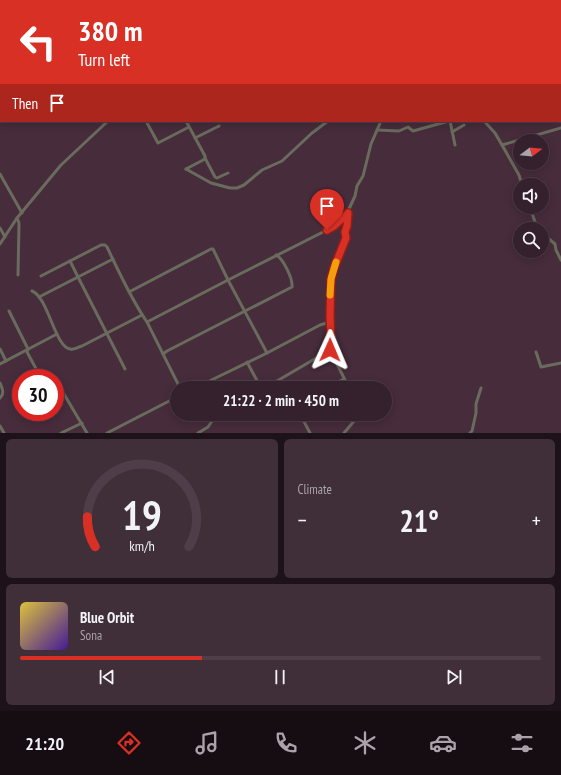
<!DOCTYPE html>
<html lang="en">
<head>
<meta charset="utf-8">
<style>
  :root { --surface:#35212d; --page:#402e39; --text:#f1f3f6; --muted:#aaa3aa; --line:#4f3e49; --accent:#d93025 }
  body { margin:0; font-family:"PT Sans Narrow",sans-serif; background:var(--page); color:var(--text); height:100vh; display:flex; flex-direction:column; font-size:15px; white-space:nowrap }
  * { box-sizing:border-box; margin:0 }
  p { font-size:13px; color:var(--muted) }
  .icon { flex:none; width:22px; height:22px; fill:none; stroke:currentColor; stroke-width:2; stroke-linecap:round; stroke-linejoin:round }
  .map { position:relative; height:433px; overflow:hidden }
  .panel { display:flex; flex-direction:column; gap:6px; padding:6px; background:#1d1219; flex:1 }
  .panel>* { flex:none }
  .hud { position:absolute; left:0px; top:0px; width:561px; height:122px; box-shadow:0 2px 10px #0003,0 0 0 1px var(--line); background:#d93025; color:#fff; overflow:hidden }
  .needle { width:26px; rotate:74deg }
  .tools { position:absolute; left:513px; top:134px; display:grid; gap:8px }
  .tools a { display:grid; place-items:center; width:36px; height:36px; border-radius:50%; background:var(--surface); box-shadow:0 2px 10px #0003,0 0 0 1px var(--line); font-size:20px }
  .speed { position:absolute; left:12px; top:369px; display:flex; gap:8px; font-size:20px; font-weight:700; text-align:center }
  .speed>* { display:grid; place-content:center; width:52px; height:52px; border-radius:50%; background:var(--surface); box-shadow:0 2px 10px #0003,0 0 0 1px var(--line); line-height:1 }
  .speed .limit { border:6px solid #d22; background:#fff; color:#111 }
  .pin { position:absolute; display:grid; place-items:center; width:34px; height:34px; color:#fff; margin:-41px -17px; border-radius:50% 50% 50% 0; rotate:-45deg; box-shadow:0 0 4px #0007 }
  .pin .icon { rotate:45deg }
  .me { position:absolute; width:44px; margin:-22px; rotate:1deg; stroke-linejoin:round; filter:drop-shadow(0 0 3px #0008) }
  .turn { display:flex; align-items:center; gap:14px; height:84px; padding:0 12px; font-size:18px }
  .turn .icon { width:52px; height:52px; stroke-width:2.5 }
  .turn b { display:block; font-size:28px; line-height:34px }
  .then { display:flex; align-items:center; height:38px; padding:0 12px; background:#0003; gap:8px; font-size:15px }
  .big { font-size:30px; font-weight:600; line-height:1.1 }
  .panel .card { flex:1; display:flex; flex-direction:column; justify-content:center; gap:6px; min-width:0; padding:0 14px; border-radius:6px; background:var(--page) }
  .panel .dial { align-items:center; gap:0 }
  .dial svg { height:104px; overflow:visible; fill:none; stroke:var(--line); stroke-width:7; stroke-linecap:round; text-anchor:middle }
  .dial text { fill:var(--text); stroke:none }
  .song { display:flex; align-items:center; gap:12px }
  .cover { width:48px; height:48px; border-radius:6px; background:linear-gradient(135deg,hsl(50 70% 55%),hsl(260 70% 35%)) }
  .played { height:4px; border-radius:2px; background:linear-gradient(90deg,var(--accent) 35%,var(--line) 35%) }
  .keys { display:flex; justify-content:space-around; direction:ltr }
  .heat { display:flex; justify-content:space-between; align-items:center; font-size:22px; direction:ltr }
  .panel .tiles { flex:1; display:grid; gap:6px; grid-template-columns:1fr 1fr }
  .card:last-child { grid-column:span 2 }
  .trip { position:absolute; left:170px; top:381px; width:222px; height:40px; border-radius:20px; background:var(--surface); box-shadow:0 2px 10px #0003,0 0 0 1px var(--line); font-weight:600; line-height:40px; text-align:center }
  .tab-bar { display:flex; height:64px; justify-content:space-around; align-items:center; background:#150d12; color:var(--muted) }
  .tab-bar .icon { width:28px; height:28px }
  .tab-bar .selected { color:var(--accent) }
  .tab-bar b { font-size:18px; color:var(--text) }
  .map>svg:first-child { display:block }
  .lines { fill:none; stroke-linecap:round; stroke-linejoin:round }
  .minor { stroke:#696b5d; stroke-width:3 }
  .route-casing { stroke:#8d1f18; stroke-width:10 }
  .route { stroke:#d93025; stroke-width:7 }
  .slow { stroke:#f59e0b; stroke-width:7 }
</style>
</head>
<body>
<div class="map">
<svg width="561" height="433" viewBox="0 0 561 433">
  <rect width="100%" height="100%" fill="#472c3c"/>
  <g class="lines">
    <!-- minor -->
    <g class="minor">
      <polyline points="175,0 176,1"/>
      <polyline points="417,0 418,1"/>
      <polyline points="226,1 227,0"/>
      <polyline points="403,1 404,0"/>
      <polyline points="146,121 158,143 189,127"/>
      <polyline points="450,121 455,145"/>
      <polyline points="484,121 495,133 502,145 561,128"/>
      <polyline points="377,130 399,131 408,127 413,131 449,121"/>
      <polyline points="452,132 464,125"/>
      <polyline points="195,138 219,126"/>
      <polyline points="502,145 519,175 522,185"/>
      <polyline points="205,158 215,177 217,178 228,173"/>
      <polyline points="186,169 211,183 230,188 237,188 244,185 262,170 282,161 312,133 328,121"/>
      <polyline points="186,169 205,159 205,156 186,121"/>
      <polyline points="0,174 22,213"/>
      <polyline points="530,207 535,222 540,229"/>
      <polyline points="17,218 19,223 18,275"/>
      <polyline points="0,228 5,237"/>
      <polyline points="542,233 555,244 556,250 561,260"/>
      <polyline points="0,244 17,218 61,165 108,121"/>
      <polyline points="113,259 78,277 125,369"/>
      <path d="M41,276L101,245H105L107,247C119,272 131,299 147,322L228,280L213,249H211L129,292"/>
      <path d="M32,291C48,297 55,347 70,349C75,350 78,347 82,346L142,315"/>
      <polyline points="39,297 78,277 70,261"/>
      <polyline points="9,311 28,349 27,352 41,378"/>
      <polyline points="147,322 180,388"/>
      <polyline points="0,349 6,361"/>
      <polyline points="330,350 331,339 329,316 331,279 346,239 345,232 349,209 355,196 357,186 363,176 371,144 381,121"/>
      <polyline points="536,352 541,367 561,363"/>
      <polyline points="267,353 320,325 330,322"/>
      <path d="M163,354L167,351L292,287C293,279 283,258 276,255"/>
      <polyline points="247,362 261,388"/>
      <polyline points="0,364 57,334"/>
      <polyline points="277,382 287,388"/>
      <path d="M0,383C2,388 5,393 0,398"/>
      <polyline points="55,386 61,389 87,433"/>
      <polyline points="195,388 267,353 228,280 335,226 348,213"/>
      <polyline points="265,388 330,350 349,388"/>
      <polyline points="325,388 344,379"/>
      <polyline points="300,414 310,433"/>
      <polyline points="0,426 4,433"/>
      <polyline points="61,433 82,423"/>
      <polyline points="107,433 177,397"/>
      <polyline points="198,433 208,427 212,421 224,414"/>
      <polyline points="344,433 360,414"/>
      <polyline points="470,433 472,431 476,413 476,404 481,388"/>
    </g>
  </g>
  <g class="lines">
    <defs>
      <polyline id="route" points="327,230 334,226 348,213 347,226 345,232 346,238 334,268 331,279 330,316 331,339 330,350"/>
    </defs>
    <!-- route casing -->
    <use href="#route" class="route-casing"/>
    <!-- route -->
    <use href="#route" class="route"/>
    <!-- slow -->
    <polyline class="slow" points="330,295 331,279 336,262"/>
  </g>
</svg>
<div class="tools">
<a><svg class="needle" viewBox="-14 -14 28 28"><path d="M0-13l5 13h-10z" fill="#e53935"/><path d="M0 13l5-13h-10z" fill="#aaa3aa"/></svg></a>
<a><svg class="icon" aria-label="sound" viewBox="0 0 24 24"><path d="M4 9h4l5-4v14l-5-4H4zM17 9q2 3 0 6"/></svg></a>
<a><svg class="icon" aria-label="search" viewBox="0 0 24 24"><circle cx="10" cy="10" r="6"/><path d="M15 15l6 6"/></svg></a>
</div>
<div class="speed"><div class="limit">30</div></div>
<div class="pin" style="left:327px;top:230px;background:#d93025"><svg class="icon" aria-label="arrive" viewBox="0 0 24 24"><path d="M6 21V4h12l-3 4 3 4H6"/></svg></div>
<svg class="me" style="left:330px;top:350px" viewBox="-20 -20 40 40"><path d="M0-17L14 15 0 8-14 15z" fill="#d93025" stroke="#fff" stroke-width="4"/></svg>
<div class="trip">21:22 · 2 min · 450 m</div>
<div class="hud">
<div class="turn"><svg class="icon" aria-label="left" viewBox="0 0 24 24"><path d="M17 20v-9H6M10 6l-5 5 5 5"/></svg><div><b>380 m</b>Turn left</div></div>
<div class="then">Then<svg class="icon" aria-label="arrive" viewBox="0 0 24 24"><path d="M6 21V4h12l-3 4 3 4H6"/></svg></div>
</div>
</div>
<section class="panel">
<div class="tiles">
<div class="card dial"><svg viewBox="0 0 100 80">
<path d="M14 69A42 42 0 1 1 86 69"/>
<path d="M14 69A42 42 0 0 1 8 46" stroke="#d93025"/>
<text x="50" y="56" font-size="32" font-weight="700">19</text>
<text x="50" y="72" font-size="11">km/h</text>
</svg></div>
<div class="card"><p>Climate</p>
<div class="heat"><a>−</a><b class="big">21°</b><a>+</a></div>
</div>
<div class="card">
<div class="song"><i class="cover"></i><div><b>Blue Orbit</b><p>Sona</p></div></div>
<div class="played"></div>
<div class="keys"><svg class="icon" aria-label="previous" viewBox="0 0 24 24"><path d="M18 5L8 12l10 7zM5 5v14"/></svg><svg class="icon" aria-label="pause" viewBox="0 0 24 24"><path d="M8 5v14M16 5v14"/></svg><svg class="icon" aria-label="next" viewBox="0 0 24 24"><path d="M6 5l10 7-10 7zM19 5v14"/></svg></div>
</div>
</div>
</section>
<nav class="tab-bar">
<b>21:20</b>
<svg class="icon selected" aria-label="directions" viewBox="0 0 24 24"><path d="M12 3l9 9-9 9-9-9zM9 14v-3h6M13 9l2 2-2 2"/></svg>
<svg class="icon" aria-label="music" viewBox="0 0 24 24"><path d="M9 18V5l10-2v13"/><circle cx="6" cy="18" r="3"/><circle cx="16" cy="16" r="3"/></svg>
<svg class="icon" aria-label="phone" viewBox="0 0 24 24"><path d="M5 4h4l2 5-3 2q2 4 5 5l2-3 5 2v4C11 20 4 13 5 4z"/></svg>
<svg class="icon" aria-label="climate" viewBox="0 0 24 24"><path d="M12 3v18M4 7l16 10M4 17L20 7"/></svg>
<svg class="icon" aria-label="car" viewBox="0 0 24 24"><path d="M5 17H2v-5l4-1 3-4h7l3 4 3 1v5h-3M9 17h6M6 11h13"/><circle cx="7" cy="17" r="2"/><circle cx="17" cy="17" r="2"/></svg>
<svg class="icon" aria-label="filters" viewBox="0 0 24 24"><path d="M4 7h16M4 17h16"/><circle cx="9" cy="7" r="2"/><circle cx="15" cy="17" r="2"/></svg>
</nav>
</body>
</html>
